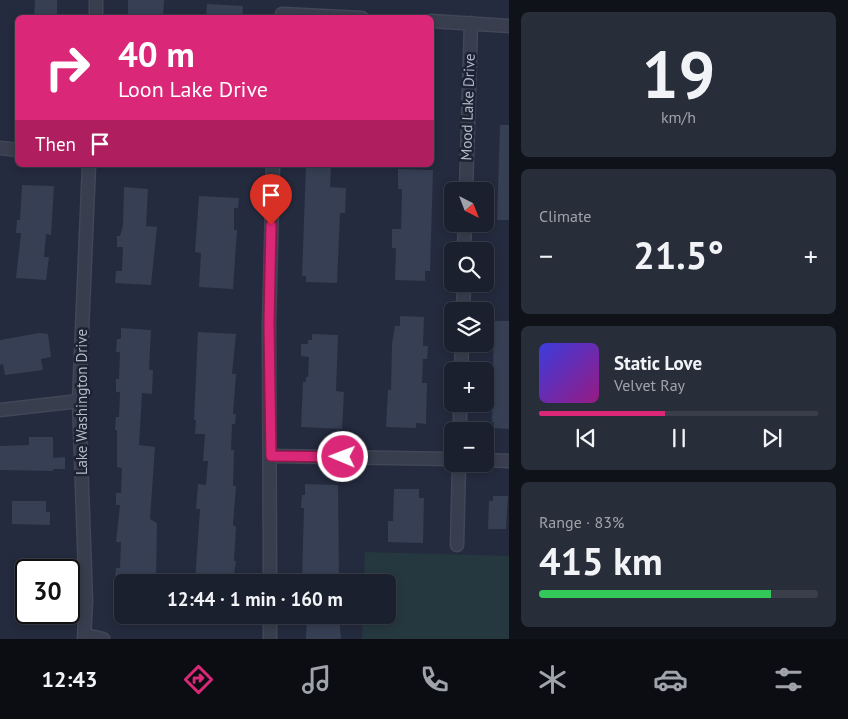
<!DOCTYPE html>
<html lang="en">
<head>
<meta charset="utf-8">
<style>
  :root { --surface:#1b202e; --page:#282d3a; --text:#f1f3f6; --muted:#a0a3aa; --line:#393e4a; --accent:#db2777 }
  body { margin:0; font-family:"PT Sans",sans-serif; background:var(--page); color:var(--text); height:100vh; display:flex; flex-direction:column; font-size:19px; white-space:nowrap }
  * { box-sizing:border-box; margin:0 }
  p { font-size:16px; color:var(--muted) }
  .icon { flex:none; width:28px; height:28px; fill:none; stroke:currentColor; stroke-width:2; stroke-linecap:round; stroke-linejoin:round }
  .map { position:relative; flex:1; overflow:hidden }
  .panel { display:flex; flex-direction:column; gap:12px; padding:12px; background:#0f1219; width:339px }
  .panel>* { flex:none }
  .banner { position:absolute; left:15px; top:15px; width:419px; height:152px; border-radius:8px; box-shadow:0 2px 8px #0003,0 0 0 1px var(--line); background:#db2777; color:#fff; overflow:hidden }
  .needle { width:32px; rotate:138deg }
  .buttons { position:absolute; left:444px; top:182px; display:grid; gap:10px }
  .buttons a { display:grid; place-items:center; width:50px; height:50px; border-radius:8px; background:var(--surface); box-shadow:0 2px 8px #0003,0 0 0 1px var(--line); font-size:25px }
  .speed { position:absolute; left:15px; top:559px; display:flex; gap:10px; font-size:25px; font-weight:700; text-align:center }
  .speed>* { display:grid; place-content:center; width:65px; height:65px; border-radius:50%; background:var(--surface); box-shadow:0 2px 8px #0003,0 0 0 1px var(--line); line-height:1 }
  .speed .limit { border:2px solid #111; border-radius:8px; background:#fff; color:#111 }
  .pin { position:absolute; display:grid; place-items:center; width:42px; height:42px; color:#fff; margin:-51px -21px; border-radius:50% 50% 50% 0; rotate:-45deg; box-shadow:0 0 5px #0007 }
  .pin .icon { rotate:45deg }
  .me { position:absolute; width:55px; margin:-28px; rotate:271deg; stroke-linejoin:round; filter:drop-shadow(0 0 4px #0008) }
  .turn { display:flex; align-items:center; gap:18px; height:105px; padding:0 20px; font-size:22px }
  .turn .icon { width:65px; height:65px; stroke-width:2.5 }
  .turn b { display:block; font-size:35px; line-height:42px }
  .then { display:flex; align-items:center; height:48px; padding:0 20px; background:#0003; gap:10px; font-size:19px }
  .big { font-size:38px; font-weight:800; line-height:1.1 }
  .panel .widget { flex:1; display:flex; flex-direction:column; justify-content:center; gap:8px; min-width:0; padding:0 18px; border-radius:8px; background:var(--page) }
  .panel .dial { align-items:center; gap:0 }
  .dial b { font-size:65px; line-height:1 }
  .song { display:flex; align-items:center; gap:15px }
  .cover { width:60px; height:60px; border-radius:8px; background:linear-gradient(135deg,hsl(240 70% 55%),hsl(310 70% 35%)) }
  .played { height:5px; border-radius:2px; background:linear-gradient(90deg,var(--accent) 45%,var(--line) 45%) }
  .keys { display:flex; justify-content:space-around; direction:ltr }
  .heat { display:flex; justify-content:space-between; align-items:center; font-size:28px; direction:ltr }
  .charge { height:8px; border-radius:4px; background:linear-gradient(90deg,#34c759 83%,var(--line) 0) }
  .trip { position:absolute; left:114px; top:574px; width:282px; height:50px; border-radius:8px; background:var(--surface); box-shadow:0 2px 8px #0003,0 0 0 1px var(--line); font-weight:800; line-height:50px; text-align:center }
  .tab-bar { display:flex; height:80px; justify-content:space-around; align-items:center; background:#0b0d12; color:var(--muted) }
  .tab-bar .icon { width:35px; height:35px }
  .tab-bar .selected { color:var(--accent) }
  .tab-bar b { font-size:22px; color:var(--text) }
  main { display:flex; flex:1; min-height:0 }
  .map>svg:first-child { display:block }
  .green { fill:#26383f }
  .building { fill:#363f54 }
  .lines { fill:none; stroke-linecap:round; stroke-linejoin:round }
  .minor-casing { stroke:#414757; stroke-width:15 }
  .minor { stroke:#383e4e; stroke-width:12 }
  .route-casing { stroke:#8e194d; stroke-width:12 }
  .route { stroke:#db2777; stroke-width:9 }
  .labels { text-anchor:middle; stroke-width:5; stroke-linejoin:round; paint-order:stroke }
  .street-label { font-size:15px; fill:#b4b9c9; stroke:#1d2333 }
</style>
</head>
<body>
<main>
<div class="map">
<svg width="510" height="639" viewBox="0 0 510 639">
  <rect width="100%" height="100%" fill="#242b3e"/>
  <!-- green -->
  <polygon class="green" points="365,552 509,556 509,639 362,639 363,615 388,615 388,582 364,582"/>
  <!-- building -->
  <g class="building">
    <polygon points="35,0 57,0 57,18 34,18"/>
    <polygon points="128,0 164,0 163,18 128,17"/>
    <polygon points="207,4 243,6 242,18 206,18"/>
    <polygon points="500,125 510,125 510,220 497,220"/>
    <polygon points="306,165 331,165 330,187 346,188 345,213 340,213 337,283 306,282 306,276 302,276"/>
    <polygon points="398,169 433,170 430,271 425,271 425,281 395,280 396,248 392,248 392,229 401,229 402,189 398,189"/>
    <polygon points="22,185 54,186 51,235 46,234 44,257 49,257 46,280 16,278 21,233 16,233 17,220 20,220"/>
    <polygon points="124,187 148,189 146,226 157,227 151,285 115,283 116,271 122,271 123,247 117,247 117,236 120,236 123,225"/>
    <polygon points="199,196 239,198 238,208 234,208 234,230 237,230 233,289 199,287 201,253 195,252"/>
    <polygon points="400,316 424,317 423,346 428,346 427,359 423,359 422,383 427,383 426,424 416,423 416,428 386,427 388,390 391,390 392,344 395,326 400,326"/>
    <polygon points="494,321 510,321 510,429 494,428 494,422 492,422"/>
    <polygon points="121,328 151,330 149,370 153,370 152,394 142,393 139,445 155,447 150,519 157,523 156,580 115,578 116,568 120,568 121,542 116,542 120,505 116,505 116,493 121,493 122,468 117,467 117,430 115,430 116,417 119,417 120,392 116,392 116,379 119,379 120,352 116,352 117,339 121,339"/>
    <polygon points="198,332 236,334 232,374 236,374 233,414 236,414 235,424 232,424 231,450 234,450 233,486 236,486 233,525 236,527 234,561 236,561 233,582 195,582 200,509 196,509 198,484 206,485 208,461 203,461 205,434 195,434 196,420 194,420"/>
    <polygon points="39,333 48,334 51,357 41,359 43,370 5,375 3,364 0,365 0,340"/>
    <polygon points="312,334 338,335 336,391 344,392 342,429 301,427 303,382 306,382 306,377 308,377 309,357 301,356 301,344 308,344 308,340 312,340"/>
    <polygon points="29,437 53,437 53,458 65,457 65,469 53,469 53,471 0,470 0,446 29,445"/>
    <polygon points="305,484 338,485 339,580 302,579 304,508 301,508 302,495 305,495"/>
    <polygon points="394,489 419,489 419,498 424,498 423,543 388,542 388,521 393,521"/>
    <polygon points="493,496 508,496 506,529 488,529 489,501 493,501"/>
    <polygon points="12,501 46,501 46,512 50,512 50,525 12,524"/>
    <rect x="197" y="615" width="39" height="10"/>
    <polygon points="307,615 339,615 341,639 306,639"/>
  </g>
  <g class="lines">
    <defs>
      <g id="minor">
        <polyline points="282,14 362,18"/>
        <polyline points="96,18 96,0"/>
        <polyline points="431,21 510,26"/>
        <polyline points="0,148 18,150"/>
        <polyline points="466,191 471,23"/>
        <polyline points="464,251 465,224"/>
        <polyline points="463,311 464,284"/>
        <polyline points="461,371 462,344"/>
        <polyline points="0,410 79,401"/>
        <polyline points="460,431 460,404"/>
        <polyline points="271,456 452,459"/>
        <polyline points="485,460 510,461"/>
        <polyline points="457,545 459,464"/>
        <polyline points="270,582 269,324 273,165"/>
        <polyline points="86,635 103,639"/>
        <polyline points="84,639 86,601 79,401 89,165"/>
        <polyline points="270,639 270,615"/>
      </g>
    </defs>
    <!-- minor casing -->
    <use href="#minor" class="minor-casing"/>
    <!-- minor -->
    <use href="#minor" class="minor"/>
  </g>
  <g class="lines">
    <defs>
      <polyline id="route" points="271,225 269,324 271,456 343,457"/>
    </defs>
    <!-- route casing -->
    <use href="#route" class="route-casing"/>
    <!-- route -->
    <use href="#route" class="route"/>
  </g>
  <g class="labels">
    <!-- street labels -->
    <g class="street-label">
      <text transform="translate(468 107) rotate(-88)" y="5">Mood Lake Drive</text>
      <text transform="translate(82 402) rotate(-90)" y="5">Lake Washington Drive</text>
    </g>
  </g>
</svg>
<div class="buttons">
<a><svg class="needle" viewBox="-14 -14 28 28"><path d="M0-13l5 13h-10z" fill="#e53935"/><path d="M0 13l5-13h-10z" fill="#a0a3aa"/></svg></a>
<a><svg class="icon" aria-label="search" viewBox="0 0 24 24"><circle cx="10" cy="10" r="6"/><path d="M15 15l6 6"/></svg></a>
<a><svg class="icon" aria-label="layers" viewBox="0 0 24 24"><path d="M12 4l9 5-9 5-9-5zM3 14l9 5 9-5"/></svg></a>
<a>+</a>
<a>−</a>
</div>
<div class="speed"><div class="limit">30</div></div>
<div class="pin" style="left:271px;top:225px;background:#d93025"><svg class="icon" aria-label="arrive" viewBox="0 0 24 24"><path d="M6 21V4h12l-3 4 3 4H6"/></svg></div>
<svg class="me" style="left:343px;top:457px" viewBox="-20 -20 40 40"><circle r="17" fill="#db2777" stroke="#fff" stroke-width="3"/><path d="M0-11L8 9 0 5-8 9z" fill="#fff"/></svg>
<div class="trip">12:44 · 1 min · 160 m</div>
<div class="banner">
<div class="turn"><svg class="icon" aria-label="right" viewBox="0 0 24 24"><path d="M7 20v-9h11M14 6l5 5-5 5"/></svg><div><b>40 m</b>Loon Lake Drive</div></div>
<div class="then">Then<svg class="icon" aria-label="arrive" viewBox="0 0 24 24"><path d="M6 21V4h12l-3 4 3 4H6"/></svg></div>
</div>
</div>
<section class="panel">
<div class="widget dial"><b>19</b><p>km/h</p></div>
<div class="widget"><p>Climate</p>
<div class="heat"><a>−</a><b class="big">21.5°</b><a>+</a></div>
</div>
<div class="widget">
<div class="song"><i class="cover"></i><div><b>Static Love</b><p>Velvet Ray</p></div></div>
<div class="played"></div>
<div class="keys"><svg class="icon" aria-label="previous" viewBox="0 0 24 24"><path d="M18 5L8 12l10 7zM5 5v14"/></svg><svg class="icon" aria-label="pause" viewBox="0 0 24 24"><path d="M8 5v14M16 5v14"/></svg><svg class="icon" aria-label="next" viewBox="0 0 24 24"><path d="M6 5l10 7-10 7zM19 5v14"/></svg></div>
</div>
<div class="widget"><p>Range · 83%</p><b class="big">415 km</b><div class="charge"></div></div>
</section>
</main>
<nav class="tab-bar">
<b>12:43</b>
<svg class="icon selected" aria-label="directions" viewBox="0 0 24 24"><path d="M12 3l9 9-9 9-9-9zM9 14v-3h6M13 9l2 2-2 2"/></svg>
<svg class="icon" aria-label="music" viewBox="0 0 24 24"><path d="M9 18V5l10-2v13"/><circle cx="6" cy="18" r="3"/><circle cx="16" cy="16" r="3"/></svg>
<svg class="icon" aria-label="phone" viewBox="0 0 24 24"><path d="M5 4h4l2 5-3 2q2 4 5 5l2-3 5 2v4C11 20 4 13 5 4z"/></svg>
<svg class="icon" aria-label="climate" viewBox="0 0 24 24"><path d="M12 3v18M4 7l16 10M4 17L20 7"/></svg>
<svg class="icon" aria-label="car" viewBox="0 0 24 24"><path d="M5 17H2v-5l4-1 3-4h7l3 4 3 1v5h-3M9 17h6M6 11h13"/><circle cx="7" cy="17" r="2"/><circle cx="17" cy="17" r="2"/></svg>
<svg class="icon" aria-label="filters" viewBox="0 0 24 24"><path d="M4 7h16M4 17h16"/><circle cx="9" cy="7" r="2"/><circle cx="15" cy="17" r="2"/></svg>
</nav>
</body>
</html>
